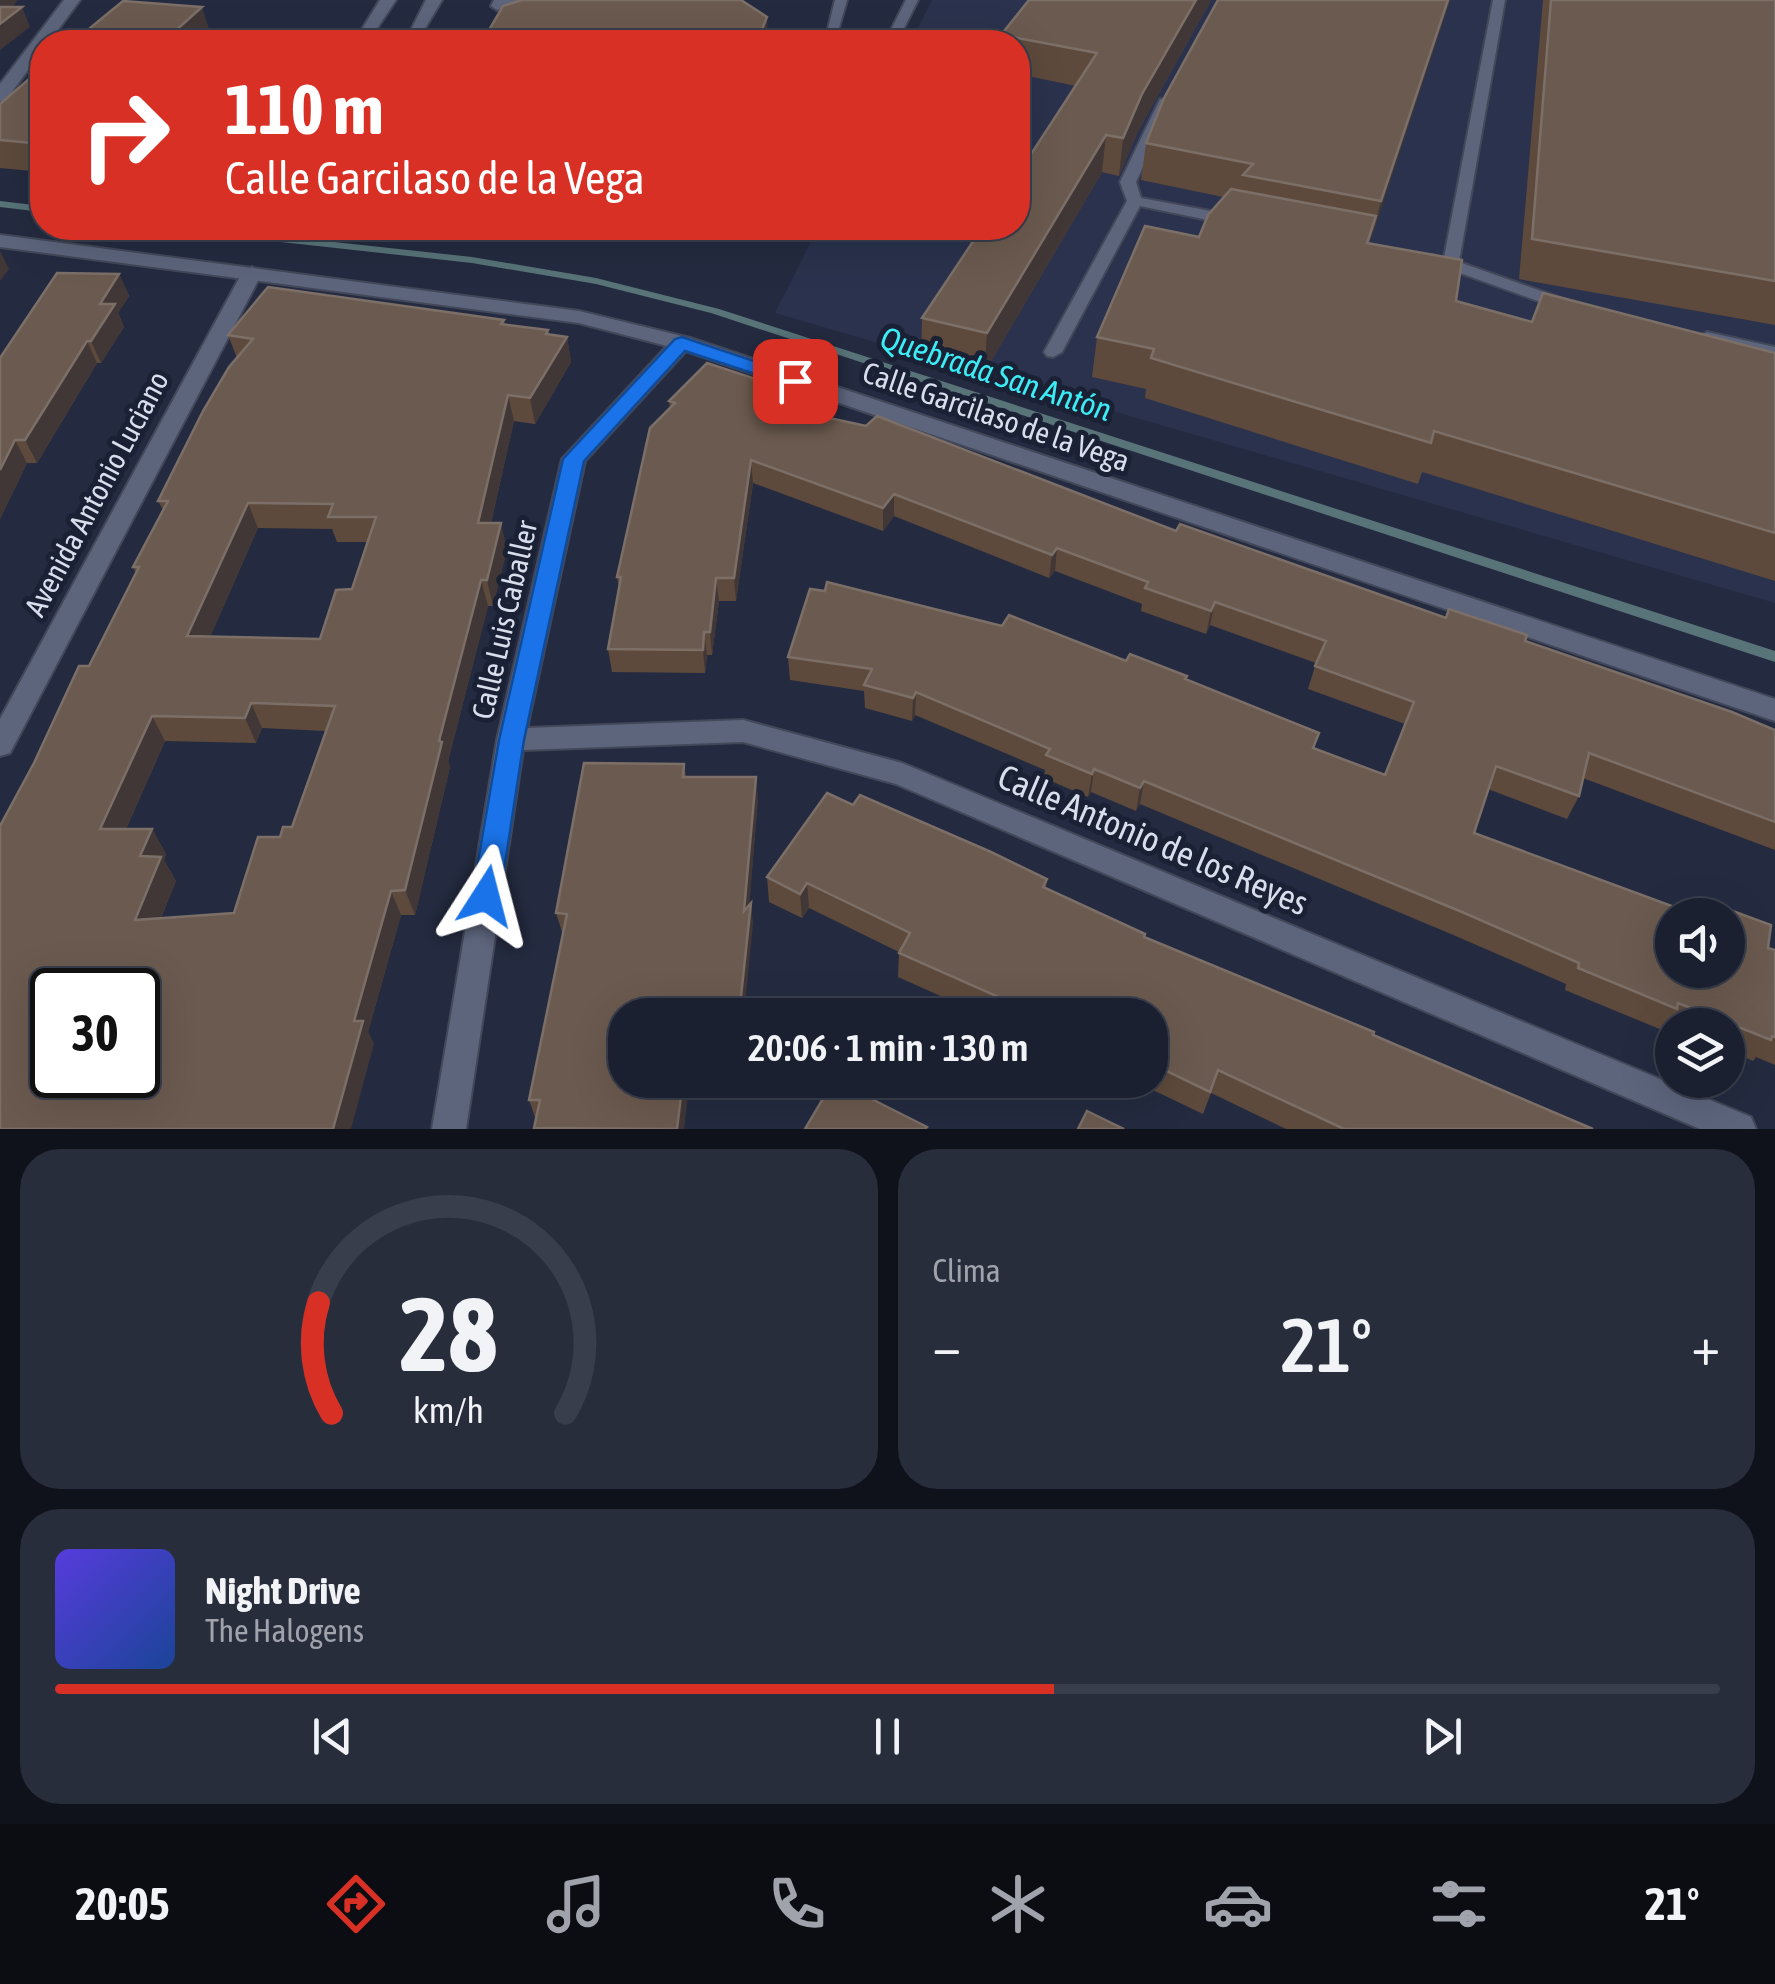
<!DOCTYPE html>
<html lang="es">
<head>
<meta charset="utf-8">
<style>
  :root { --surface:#1b2030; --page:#282d3c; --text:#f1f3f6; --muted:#a0a3ab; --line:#393e4c; --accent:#d93025 }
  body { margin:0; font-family:"Asap Condensed",sans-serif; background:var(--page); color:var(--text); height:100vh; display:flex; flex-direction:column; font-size:38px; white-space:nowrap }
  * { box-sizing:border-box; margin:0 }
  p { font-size:32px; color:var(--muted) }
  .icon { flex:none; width:55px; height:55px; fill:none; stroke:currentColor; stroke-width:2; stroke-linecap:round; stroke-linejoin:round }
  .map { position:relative; height:1129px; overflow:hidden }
  .details { display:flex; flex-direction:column; gap:20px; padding:20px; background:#0f121a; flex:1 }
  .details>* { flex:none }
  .top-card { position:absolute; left:30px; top:30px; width:1000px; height:210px; border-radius:40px; box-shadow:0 10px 40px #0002,0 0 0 2px var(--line); background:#d93025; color:#fff; overflow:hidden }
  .buttons { position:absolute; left:1655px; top:898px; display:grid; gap:20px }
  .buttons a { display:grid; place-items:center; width:90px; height:90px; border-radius:50%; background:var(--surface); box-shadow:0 10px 40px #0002,0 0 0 2px var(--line); font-size:50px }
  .speed { position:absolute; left:30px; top:968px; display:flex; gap:20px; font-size:50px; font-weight:700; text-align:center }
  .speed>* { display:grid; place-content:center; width:130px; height:130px; border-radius:50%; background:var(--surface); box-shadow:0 10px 40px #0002,0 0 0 2px var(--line); line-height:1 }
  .speed .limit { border:5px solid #111; border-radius:15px; background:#fff; color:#111 }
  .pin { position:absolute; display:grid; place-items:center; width:85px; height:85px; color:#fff; margin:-42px; border-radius:20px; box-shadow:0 5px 15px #0006 }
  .me { position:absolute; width:110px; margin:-55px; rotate:9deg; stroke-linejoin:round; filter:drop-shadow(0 0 8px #0008) }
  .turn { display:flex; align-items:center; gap:35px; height:210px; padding:0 30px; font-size:45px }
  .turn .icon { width:130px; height:130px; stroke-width:2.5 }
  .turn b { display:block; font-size:70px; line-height:85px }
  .big { font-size:75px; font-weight:600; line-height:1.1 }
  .details .tile { flex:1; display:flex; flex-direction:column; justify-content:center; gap:15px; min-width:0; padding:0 35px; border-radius:40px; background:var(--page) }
  .details .dial { align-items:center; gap:0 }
  .dial svg { height:260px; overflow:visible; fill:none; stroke:var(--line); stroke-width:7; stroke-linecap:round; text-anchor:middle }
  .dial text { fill:var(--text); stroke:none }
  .song { display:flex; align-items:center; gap:30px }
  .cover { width:120px; height:120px; border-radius:15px; background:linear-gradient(135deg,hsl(250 70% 55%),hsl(220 70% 35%)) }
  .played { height:10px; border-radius:5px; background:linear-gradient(90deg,var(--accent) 60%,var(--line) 60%) }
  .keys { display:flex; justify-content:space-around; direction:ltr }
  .heat { display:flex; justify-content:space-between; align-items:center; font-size:55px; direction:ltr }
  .details .tiles { flex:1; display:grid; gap:20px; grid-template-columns:1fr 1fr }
  .tile:last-child { grid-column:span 2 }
  .trip { position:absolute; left:608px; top:998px; width:560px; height:100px; border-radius:40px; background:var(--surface); box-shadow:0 10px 40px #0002,0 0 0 2px var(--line); font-weight:600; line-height:100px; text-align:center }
  .dock { display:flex; height:160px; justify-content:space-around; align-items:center; background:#0b0d13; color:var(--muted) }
  .dock .icon { width:70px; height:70px }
  .dock .on { color:var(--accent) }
  .dock b { font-size:45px; color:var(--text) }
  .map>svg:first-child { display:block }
  .built { fill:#2a324d }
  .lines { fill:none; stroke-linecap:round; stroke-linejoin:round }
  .stream { fill:#587479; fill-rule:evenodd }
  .service-casing { stroke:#424859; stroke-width:4 }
  .minor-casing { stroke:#424859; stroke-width:4 }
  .tertiary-casing { stroke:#424859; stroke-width:4 }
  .secondary-casing { stroke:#424859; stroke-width:4 }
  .service { fill:#5d657d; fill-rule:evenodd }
  .minor { fill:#5d657d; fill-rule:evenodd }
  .tertiary { fill:#5d657d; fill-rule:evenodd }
  .secondary { fill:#5d657d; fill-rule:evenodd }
  .wall { fill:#5d4a3c; fill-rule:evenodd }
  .shaded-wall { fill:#413736 }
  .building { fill:#6b5a4f; stroke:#7c6f68; stroke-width:2.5; fill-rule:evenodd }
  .route { fill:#1a73e8; stroke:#114b97; stroke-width:2.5 }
  .labels { text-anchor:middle; stroke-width:10; stroke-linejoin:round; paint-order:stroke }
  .street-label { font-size:30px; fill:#d9deec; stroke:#1b2135 }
  .water-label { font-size:32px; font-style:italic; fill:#3cedf6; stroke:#1b2135 }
  .near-street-label { font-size:35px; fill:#d9deec; stroke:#1b2135 }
</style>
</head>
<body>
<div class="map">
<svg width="1775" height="1129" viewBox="0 0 1775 1129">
  <rect width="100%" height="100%" fill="#242b40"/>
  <!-- built -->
  <polygon class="built" points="932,0 1775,0 1775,603 775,313 818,228 1018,228 1018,42 911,42"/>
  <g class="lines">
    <!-- stream -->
    <g class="stream">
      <polygon points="0,201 42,206 42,212 0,207"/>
      <polygon points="176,228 206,228 472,257 596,278 719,309 1775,651 1775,662 711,313 596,284 472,263 181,231"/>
    </g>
    <defs>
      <g id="service">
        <polygon points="494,0 526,0 497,10 491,6"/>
        <polygon points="835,0 847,0 838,31 888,36 906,0 918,0 897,42 826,37"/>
        <polygon points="1493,0 1505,0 1459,262 1572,302 1574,306 1566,311 1424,260 1432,255 1444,258"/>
        <polygon points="1160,99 1172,102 1136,182 1141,198 1232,215 1240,220 1232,225 1140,206 1062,352 1053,357 1047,356 1044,352 1127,201 1120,182"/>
        <polygon points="1707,332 1775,347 1775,357 1701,341 1698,337"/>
      </g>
      <g id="minor">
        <polygon points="64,0 80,0 49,42 42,42 42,51 6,100 0,101 0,84"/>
        <polygon points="411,35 417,37 417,42 353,41 361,36"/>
        <polygon points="0,235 579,311 690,338 1775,699 1775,721 686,351 585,461 527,728 743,720 902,763 1751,1117 1756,1129 1700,1129 896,784 743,742 523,750 466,1129 432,1129 497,740 562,459 667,346 579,323 0,247"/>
      </g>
      <polygon id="tertiary" points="252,267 262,273 10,753 0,756 0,719 242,273"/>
      <g id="secondary">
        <polygon points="380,0 396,0 368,42 354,42"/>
        <polygon points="426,0 442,0 417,42 405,42"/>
      </g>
    </defs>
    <!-- service casing -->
    <use href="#service" class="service-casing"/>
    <!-- minor casing -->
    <use href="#minor" class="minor-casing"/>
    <!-- tertiary casing -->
    <use href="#tertiary" class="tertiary-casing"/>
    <!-- secondary casing -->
    <use href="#secondary" class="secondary-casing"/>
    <!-- service -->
    <use href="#service" class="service"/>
    <!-- minor -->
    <use href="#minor" class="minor"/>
    <!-- tertiary -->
    <use href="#tertiary" class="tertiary"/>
    <!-- secondary -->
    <use href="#secondary" class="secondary"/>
  </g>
  <!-- wall -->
  <g class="wall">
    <polygon points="1211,0 1138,131 1119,176 1102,172 984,373 921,358 922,318 1076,86 1018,74 1018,42 1001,42 1001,35"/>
    <polygon points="1218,0 1450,0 1369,243 1456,301 1532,322 1775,353 1775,581 1422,472 1418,484 1145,398 1146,389 1092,377 1097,337 1199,237 1223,197 1141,180 1146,143"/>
    <polygon points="1543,0 1775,0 1775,325 1519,279"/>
    <polygon points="42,68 42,172 0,168 0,104"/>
    <polygon points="119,274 129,296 118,313 124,327 101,363 97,363 37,463 27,463 0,519 0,358"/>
    <path d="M504,320L505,325L548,330L549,334L567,337L571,362L535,424L514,421L491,523L507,549L493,606H488L448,761L450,767L415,915H401L368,1032L374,1044L0,1129L89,666L136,573L133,567L163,510L158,501L237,358L228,335ZM258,528L332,529L337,542H368L352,589L320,639L210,637ZM262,728L326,731L292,827L234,913L161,918L176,881L164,860L166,854L152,829H126L165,741L256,743Z"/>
    <polygon points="777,386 778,406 1176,531 1446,618 1525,641 1775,730 1775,850 1583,778 1579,796 1567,819 1488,789 1474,833 1672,970 1728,915 1712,915 1719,906 1768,948 1775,950 1775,1065 1756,1057 1753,1061 1728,1050 1728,1025 1672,1025 1672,1028 1666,1025 1662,1030 1565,990 1566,984 1451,934 1140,804 1136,811 1091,792 1088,797 1044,778 1045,770 915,715 912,721 865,708 864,691 790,680 788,657 1126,661 1187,676 1187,680 1319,733 1314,748 1385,775 1405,724 1308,689 1316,663 1210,625 1206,634 1141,611 1142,604 1055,571 1049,578 894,516 883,531 753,483 736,601 719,601 712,655 707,655 705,673 612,672 608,649 619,589 617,577 670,408 669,401"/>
    <polygon points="684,764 686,777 758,799 749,904 753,924 625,1015 684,1129 535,1129 536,1120 529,1100 563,935 556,913"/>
    <polygon points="853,805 1047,879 1046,888 1145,937 1593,1129 1286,1129 1211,1093 1203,1114 1132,1080 1150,1080 1150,1015 983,1015 898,977 899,952 809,908 802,918 769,902 767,877"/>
  </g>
  <!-- shaded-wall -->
  <g class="shaded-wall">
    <polygon points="0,0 18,0 0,21"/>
    <polygon points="1196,0 1211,0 1138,131 1119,176 1123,138 1142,94"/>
    <polygon points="1448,0 1450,0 1371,240 1381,201"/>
    <polygon points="22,7 30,27 0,50 0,24"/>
    <polygon points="202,7 211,35 203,42 163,42"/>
    <polygon points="767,17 768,42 757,42"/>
    <polygon points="1106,135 1102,172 984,373 987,333"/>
    <polygon points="0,251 9,269 0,281"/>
    <polygon points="119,274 129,296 118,313 124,327 101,363 91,341 100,304"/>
    <polygon points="567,337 571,362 535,424 530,398"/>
    <polygon points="87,341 97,363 37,463 25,440"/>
    <polygon points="777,386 778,409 761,403"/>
    <polygon points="508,395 514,421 485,549 478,523"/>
    <polygon points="15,440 27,463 0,519 0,470"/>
    <polygon points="751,460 753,483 736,601 734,578"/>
    <polygon points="894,494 894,516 883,531 883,508"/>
    <polygon points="248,503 258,528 199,662 187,636"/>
    <polygon points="501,523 507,549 493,606 487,580"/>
    <polygon points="1057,548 1055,571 1049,578 1052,555"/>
    <polygon points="716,578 719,601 712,655 710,632"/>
    <polygon points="481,580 488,606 448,761 450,767 415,915 405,890 439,741"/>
    <polygon points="1215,602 1210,625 1206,634 1211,611"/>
    <polygon points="704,632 707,655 705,673 703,650"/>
    <polygon points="916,692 915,715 912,721 913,698"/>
    <polygon points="251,703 262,728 256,743 245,718"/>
    <polygon points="152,716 165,741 115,853 100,829"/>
    <polygon points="1094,769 1091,792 1088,797 1092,774"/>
    <polygon points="756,777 758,799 747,933 744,911"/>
    <polygon points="1144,781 1140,804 1136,811 1140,788"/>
    <polygon points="152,829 166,854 164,860 176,881 150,944 135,920 140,856"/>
    <polygon points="807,883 809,908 802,918 800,894"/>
    <polygon points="391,891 401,915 368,1032 374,1044 351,1129 333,1129 354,1021"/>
    <polygon points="751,903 753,924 744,1015 739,1015"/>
    <polygon points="683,1080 690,1080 684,1129 677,1129"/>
  </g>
  <!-- building -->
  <g class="building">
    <polygon points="522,0 741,0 767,17 757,42 482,42 503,6"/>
    <polygon points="1029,0 1196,0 1142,94 1123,138 1106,135 987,333 922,318 982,228 1018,228 1018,174 1097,53 1001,35"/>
    <polygon points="1218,0 1448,0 1381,201 1243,175 1253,164 1146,143 1164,98"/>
    <polygon points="1551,0 1775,0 1775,281 1532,239"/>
    <polygon points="123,1 202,7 163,42 73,42"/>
    <polygon points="0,7 22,7 0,24"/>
    <polygon points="42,68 42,144 0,140 0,104"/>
    <polygon points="1231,189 1376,216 1367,243 1462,260 1456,301 1532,322 1543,293 1775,353 1775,533 1434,431 1431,443 1151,358 1154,349 1097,337 1145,226 1199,237 1208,215"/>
    <polygon points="57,273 119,274 100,304 115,304 91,341 87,341 25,440 15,440 0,470 0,358"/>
    <path d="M268,287L504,320L501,324L548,330L546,334L567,337L530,398L508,395L478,523H501L487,580H481L439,741L442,742L405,890L391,891L354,1021H363L333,1129H0V826L34,763L79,666H89L139,567H133L168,501H158L203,411L229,367L253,339L228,335ZM248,503L333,504L328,517H376L352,589L336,590L320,639L187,636ZM251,703L335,706L292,827H283L280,837H258L234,913L135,920L161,857L140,856L152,829H100L152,716L245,718ZM52,990H138V1075H52Z"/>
    <polygon points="707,363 777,386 761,403 866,426 877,416 1176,531 1180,524 1446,618 1449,609 1527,635 1525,641 1732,712 1775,730 1775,822 1589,753 1579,796 1496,766 1474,833 1696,915 1672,915 1672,970 1728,970 1728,915 1717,915 1719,906 1771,925 1768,948 1775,950 1775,1037 1772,1036 1771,1040 1678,1003 1677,1009 1578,968 1579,963 1462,912 1144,781 1140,788 1094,769 1092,774 1046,755 1050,749 916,692 913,698 864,685 872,669 788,657 810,589 825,591 827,582 1002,626 1009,615 1126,661 1130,654 1187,676 1185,679 1319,733 1313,748 1385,775 1414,702 1315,666 1326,641 1215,602 1211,611 1145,588 1148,582 1057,548 1052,555 894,494 883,508 751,460 734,578 716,578 710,632 704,632 703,650 608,649 621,577 617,577 650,428 675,403 669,401"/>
    <polygon points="584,763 684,764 683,777 756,777 744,911 751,903 739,1015 625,1015 625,1080 683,1080 677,1129 534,1128 540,1100 529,1100 567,914 556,913"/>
    <polygon points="827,793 853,805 860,795 991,852 1047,879 1043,887 1145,934 1144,937 1374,1032 1373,1035 1593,1129 1344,1129 1218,1070 1210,1092 1150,1063 1150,1015 1050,1015 1040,1010 1037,1014 899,953 910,933 807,883 800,894 767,877"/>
    <polygon points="834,1080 927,1127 925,1129 805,1129"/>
    <polygon points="1087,1111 1124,1129 1078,1129"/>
  </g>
  <!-- route -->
  <polygon class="route" points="682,337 802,377 805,381 795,387 685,351 584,461 524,740 500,896 496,904 486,907 476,904 472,896 499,740 563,459 675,339"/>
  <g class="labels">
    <!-- street labels -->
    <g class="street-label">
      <text transform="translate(996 417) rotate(19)" y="10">Calle Garcilaso de la Vega</text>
      <text transform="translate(97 494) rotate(-62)" y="10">Avenida Antonio Luciano</text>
      <text transform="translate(505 620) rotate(-77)" y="10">Calle Luis Caballer</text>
    </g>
    <!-- water labels -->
    <g class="water-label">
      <text transform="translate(996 374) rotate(18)" y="11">Quebrada San Antón</text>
    </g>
    <!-- near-street labels -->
    <g class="near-street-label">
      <text transform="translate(1153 840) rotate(23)" y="12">Calle Antonio de los Reyes</text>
    </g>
  </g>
</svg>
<div class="buttons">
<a><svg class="icon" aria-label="sound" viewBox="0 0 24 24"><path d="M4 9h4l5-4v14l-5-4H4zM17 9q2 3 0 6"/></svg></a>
<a><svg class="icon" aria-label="layers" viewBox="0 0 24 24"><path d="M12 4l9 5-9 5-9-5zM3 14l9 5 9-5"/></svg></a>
</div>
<div class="speed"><div class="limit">30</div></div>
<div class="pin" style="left:795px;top:381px;background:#d93025"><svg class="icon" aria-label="arrive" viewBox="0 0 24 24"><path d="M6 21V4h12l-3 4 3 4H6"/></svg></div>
<svg class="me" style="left:486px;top:896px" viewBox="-20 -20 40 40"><path d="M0-17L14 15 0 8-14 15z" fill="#1a73e8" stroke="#fff" stroke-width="4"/></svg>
<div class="trip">20:06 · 1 min · 130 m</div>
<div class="top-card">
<div class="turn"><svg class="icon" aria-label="right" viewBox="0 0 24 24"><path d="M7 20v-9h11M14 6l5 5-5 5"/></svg><div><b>110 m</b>Calle Garcilaso de la Vega</div></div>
</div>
</div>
<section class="details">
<div class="tiles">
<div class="tile dial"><svg viewBox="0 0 100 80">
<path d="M14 69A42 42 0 1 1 86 69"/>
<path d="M14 69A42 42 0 0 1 10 35" stroke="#d93025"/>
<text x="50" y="56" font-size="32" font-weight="700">28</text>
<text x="50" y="72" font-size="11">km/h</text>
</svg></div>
<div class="tile"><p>Clima</p>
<div class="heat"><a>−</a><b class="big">21°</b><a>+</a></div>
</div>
<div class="tile">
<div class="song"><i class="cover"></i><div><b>Night Drive</b><p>The Halogens</p></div></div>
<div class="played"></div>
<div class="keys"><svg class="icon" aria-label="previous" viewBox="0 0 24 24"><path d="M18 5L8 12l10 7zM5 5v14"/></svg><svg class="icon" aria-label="pause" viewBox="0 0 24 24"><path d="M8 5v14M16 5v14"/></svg><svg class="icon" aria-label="next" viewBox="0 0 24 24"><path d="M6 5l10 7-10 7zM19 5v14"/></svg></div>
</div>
</div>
</section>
<nav class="dock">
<b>20:05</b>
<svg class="icon on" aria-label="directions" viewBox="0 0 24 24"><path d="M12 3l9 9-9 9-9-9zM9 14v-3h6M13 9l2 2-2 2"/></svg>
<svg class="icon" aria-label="music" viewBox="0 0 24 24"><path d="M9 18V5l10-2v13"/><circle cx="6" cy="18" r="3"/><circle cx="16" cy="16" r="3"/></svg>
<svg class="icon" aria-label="phone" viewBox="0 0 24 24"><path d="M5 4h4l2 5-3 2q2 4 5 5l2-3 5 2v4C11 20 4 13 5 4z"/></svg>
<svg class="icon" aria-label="climate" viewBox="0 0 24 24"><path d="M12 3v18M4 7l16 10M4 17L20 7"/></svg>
<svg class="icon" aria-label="car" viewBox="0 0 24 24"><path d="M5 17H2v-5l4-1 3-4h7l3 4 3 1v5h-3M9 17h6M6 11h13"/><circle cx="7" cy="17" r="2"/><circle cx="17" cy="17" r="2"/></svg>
<svg class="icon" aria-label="filters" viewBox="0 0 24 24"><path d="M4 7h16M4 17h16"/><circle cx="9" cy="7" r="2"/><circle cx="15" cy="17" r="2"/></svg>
<b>21°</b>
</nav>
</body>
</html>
